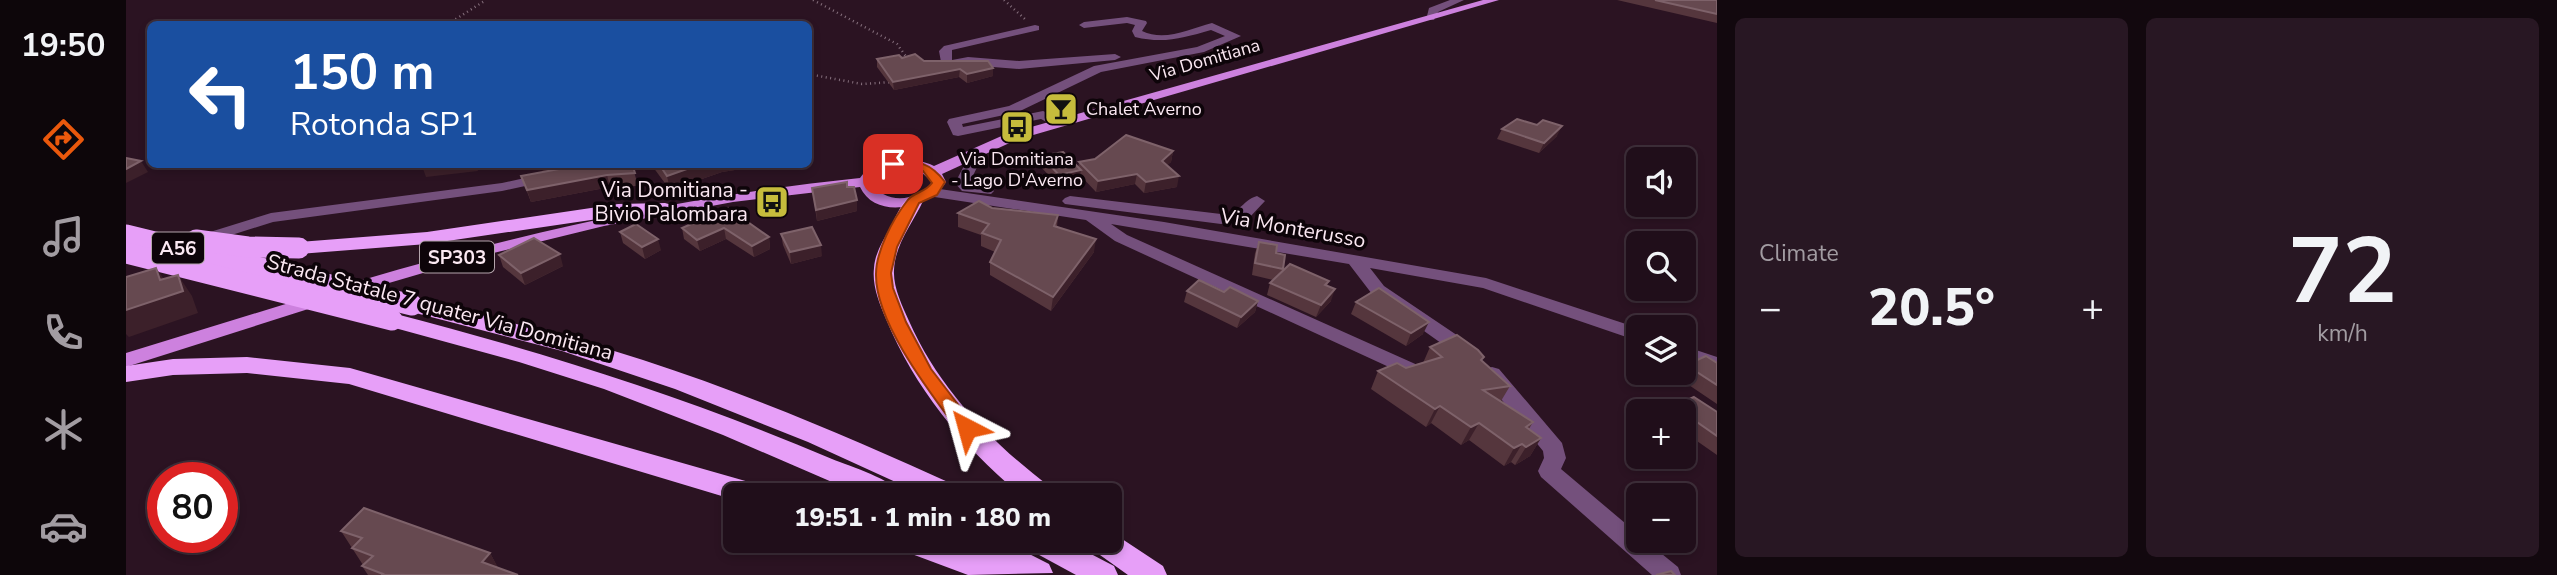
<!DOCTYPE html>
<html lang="en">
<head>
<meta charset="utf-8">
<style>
  :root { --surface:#200e1a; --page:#281723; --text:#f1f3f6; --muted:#a29ca2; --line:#3d2e39; --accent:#ea580c }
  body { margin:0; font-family:"Nunito Sans",sans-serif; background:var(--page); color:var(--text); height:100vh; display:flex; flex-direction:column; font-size:26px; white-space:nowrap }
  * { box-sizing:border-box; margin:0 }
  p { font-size:23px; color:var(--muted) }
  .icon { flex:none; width:38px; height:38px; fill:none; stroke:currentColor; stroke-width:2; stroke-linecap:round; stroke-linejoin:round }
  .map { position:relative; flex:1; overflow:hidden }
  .details { display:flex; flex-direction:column; gap:18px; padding:18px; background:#12080e; width:840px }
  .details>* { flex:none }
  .guide { position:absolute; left:21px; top:21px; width:665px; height:147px; border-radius:10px; box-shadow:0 4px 10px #0003,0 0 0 2px var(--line); background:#1a4fa0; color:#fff; overflow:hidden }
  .fabs { position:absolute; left:1500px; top:147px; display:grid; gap:14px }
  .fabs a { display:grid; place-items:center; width:70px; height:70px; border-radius:10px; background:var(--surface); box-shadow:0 4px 10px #0003,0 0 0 2px var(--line); font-size:35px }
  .speed { position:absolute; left:21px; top:462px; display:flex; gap:14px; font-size:35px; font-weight:700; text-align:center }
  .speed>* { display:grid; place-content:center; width:91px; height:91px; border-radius:50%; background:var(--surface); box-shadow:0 4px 10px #0003,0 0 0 2px var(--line); line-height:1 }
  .speed .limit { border:10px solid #d22; background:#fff; color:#111 }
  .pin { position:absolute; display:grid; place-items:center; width:60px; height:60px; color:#fff; margin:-30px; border-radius:14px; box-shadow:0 4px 10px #0006 }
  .me { position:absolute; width:77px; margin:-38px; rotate:321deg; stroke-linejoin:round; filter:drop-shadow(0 0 5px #0008) }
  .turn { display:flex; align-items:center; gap:24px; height:147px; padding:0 28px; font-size:32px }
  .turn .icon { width:91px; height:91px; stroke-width:2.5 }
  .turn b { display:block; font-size:49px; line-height:60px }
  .big { font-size:52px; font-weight:800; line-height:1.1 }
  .details .card { flex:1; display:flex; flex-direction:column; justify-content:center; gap:10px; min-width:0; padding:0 24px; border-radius:10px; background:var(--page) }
  .details .dial { align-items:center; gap:0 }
  .dial b { font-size:91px; line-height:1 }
  .heat { display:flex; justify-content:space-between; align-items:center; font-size:38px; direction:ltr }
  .details .tiles { flex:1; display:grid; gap:18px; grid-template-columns:repeat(2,1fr) }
  .trip { position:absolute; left:597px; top:483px; width:399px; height:70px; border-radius:10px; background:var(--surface); box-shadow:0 4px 10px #0003,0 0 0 2px var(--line); font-weight:800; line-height:70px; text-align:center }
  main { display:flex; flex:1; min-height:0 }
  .tabs { display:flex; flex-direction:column; width:126px; justify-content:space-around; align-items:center; background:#0d060a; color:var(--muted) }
  .tabs .icon { width:49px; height:49px }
  .tabs .current { color:var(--accent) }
  .tabs b { font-size:32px; color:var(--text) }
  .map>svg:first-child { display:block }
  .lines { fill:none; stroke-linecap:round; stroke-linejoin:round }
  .path { stroke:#87717e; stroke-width:2.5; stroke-dasharray:1 3.5; stroke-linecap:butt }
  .minor { fill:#74507c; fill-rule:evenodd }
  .major { fill:#cd81de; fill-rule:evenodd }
  .highway { fill:#e79ff8; fill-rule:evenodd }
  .highway-bridge { stroke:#e79ff8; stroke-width:21 }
  .wall { fill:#55363d }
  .shaded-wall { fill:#3c202a }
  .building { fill:#664950; stroke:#7e626a; stroke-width:2 }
  .route { fill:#ea580c; stroke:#983908; stroke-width:2 }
  .labels { text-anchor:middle; stroke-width:7; stroke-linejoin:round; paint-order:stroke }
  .far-street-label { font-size:18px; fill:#fbe8f2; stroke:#0d0409 }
  .far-poi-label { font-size:18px; fill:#fbe8f2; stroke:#0d0409; text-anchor:start }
  .shield { fill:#0d0409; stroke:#b4a4ac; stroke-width:2 }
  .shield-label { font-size:19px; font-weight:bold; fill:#fbe8f2 }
  .poi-label { font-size:21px; fill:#fbe8f2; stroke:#0d0409; text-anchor:end }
  .street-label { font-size:21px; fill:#fbe8f2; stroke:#0d0409 }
</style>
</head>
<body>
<main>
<nav class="tabs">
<b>19:50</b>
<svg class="icon current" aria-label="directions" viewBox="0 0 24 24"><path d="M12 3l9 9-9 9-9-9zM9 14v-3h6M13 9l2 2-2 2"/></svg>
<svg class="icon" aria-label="music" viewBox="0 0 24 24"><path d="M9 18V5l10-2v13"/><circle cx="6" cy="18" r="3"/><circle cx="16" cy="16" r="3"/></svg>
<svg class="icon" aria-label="phone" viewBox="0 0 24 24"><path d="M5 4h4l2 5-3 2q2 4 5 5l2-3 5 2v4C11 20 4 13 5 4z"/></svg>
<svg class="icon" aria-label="climate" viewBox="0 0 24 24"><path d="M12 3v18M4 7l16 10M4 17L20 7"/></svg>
<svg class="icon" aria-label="car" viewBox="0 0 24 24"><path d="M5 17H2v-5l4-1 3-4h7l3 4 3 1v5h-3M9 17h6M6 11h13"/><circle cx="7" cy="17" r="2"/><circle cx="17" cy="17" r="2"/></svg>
</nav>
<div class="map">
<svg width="1591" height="575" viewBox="0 0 1591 575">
  <rect width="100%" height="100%" fill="#2b1322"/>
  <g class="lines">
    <!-- path -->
    <g class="path">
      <polyline points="687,0 771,44 781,58"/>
      <polyline points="878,0 900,20"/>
      <polyline points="322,24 360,0"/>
      <polyline points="682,74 736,84 767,82"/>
    </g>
    <!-- minor -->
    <g class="minor">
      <polygon points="1324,0 1338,0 1312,12 1308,20 1300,20 1303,8"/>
      <path d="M1001,17L1020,21L1021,23L1016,31C1039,42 1063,29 1086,23L1115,36L1078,52L975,72L892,112L836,124L837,127L917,111L938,120V126H928L915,119L832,136L827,135L821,122L823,119L883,106L968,66L1071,47L1099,36L1085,30C1057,38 1038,44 1009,37L1006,31L1009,25L1001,23L958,28L953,25L958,22Z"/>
      <polygon points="909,25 913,26 913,30 826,50 826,60 842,57 893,61 989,54 995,57 989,60 893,69 842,65 815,69 809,65 815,62 813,51 818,46"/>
      <polygon points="841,153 854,161 844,182 865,188 868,191 865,194 836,191 829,183 840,162 834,157"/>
      <polygon points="417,174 422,175 422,181 376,191 147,222 74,245 66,240 68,237 145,213 376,183"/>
      <polygon points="807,188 1038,222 1360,278 1512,328 1512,341 1357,288 1244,268 1258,286 1350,348 1353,353 1350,358 1336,358 1246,294 1223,264 985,224 1001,235 1296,367 1299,372 1296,377 1289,379 989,241 960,220 802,196 799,193 802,190"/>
      <path d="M944,196L1095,214C1119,211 1115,201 1131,196L1139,201L1122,219L1095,224L939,204L936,201L939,198Z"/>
      <polygon points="1558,346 1591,357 1591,371 1558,359"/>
      <polygon points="1366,367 1373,369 1436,443 1440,458 1435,469 1512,534 1512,541 1520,541 1552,567 1555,575 1526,575 1415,477 1412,471 1418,458 1417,451 1359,379 1356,374 1359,369"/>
    </g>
    <!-- major -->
    <g class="major">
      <path d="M1357,0H1373L890,140L816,174L820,182C804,208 750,221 734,187L607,202L478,226L355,256L222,295L213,290L216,286C386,235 557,196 734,178C749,155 785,155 808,166L880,134ZM776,167L793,170L806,182C793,202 757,205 746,182C753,171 764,168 776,167Z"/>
      <polygon points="192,294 198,296 201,300 198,304 0,367 0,353"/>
    </g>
    <!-- highway -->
    <g class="highway">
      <path d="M788,195L797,201C787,223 769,244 768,270C767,287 776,305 783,321C813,389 865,442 924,487L928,495H895C837,447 789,389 760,319C753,303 746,285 748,268C749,253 757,241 764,228C770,218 776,198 788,195Z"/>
      <polygon points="539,203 546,205 548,209 546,213 492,216 301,244 173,254 163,248 173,242 301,232 492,204"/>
      <path d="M286,298C364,317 441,336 517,360C625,395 730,440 833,487L837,495H798L682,442L549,389L436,351L278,310L275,305L278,300Z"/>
      <path d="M266,313C417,352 563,398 706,459C724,466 768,480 776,495H736L597,435L478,389L393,362L258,325L255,320L258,315Z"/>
      <polygon points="121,357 224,368 630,484 640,487 644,495 609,495 609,500 223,384 121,373 47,375 0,382 0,366 47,359"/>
      <polygon points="984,531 1037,566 1041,575 1002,575 967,550 963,541 984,541"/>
      <polygon points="771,541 818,541 842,549 838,541 878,541 923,564 927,573 842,575 775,550"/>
      <polygon points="900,541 940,541 988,566 992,575 950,575 904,550"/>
    </g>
    <!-- highway-bridge -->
    <g class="highway-bridge">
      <polyline points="0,235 286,305"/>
      <polyline points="70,240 122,247 173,248"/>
      <polyline points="0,253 266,320"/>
    </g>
  </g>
  <!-- wall -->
  <g class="wall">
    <polygon points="1491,0 1591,0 1591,23"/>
    <polygon points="776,58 798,61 867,76 841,83 833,77 768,90 751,67 751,59"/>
    <polygon points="1376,129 1431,136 1413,153 1371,139"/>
    <polygon points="1047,151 1045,162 1041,165 1051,187 1018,193 1009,184 970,192 954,175 953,181 932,185 914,166 915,156 952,168 953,162"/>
    <polygon points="506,164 512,186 484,187 405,202 395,176 417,172"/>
    <polygon points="527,164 647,164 596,172 544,190 527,167"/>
    <polygon points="721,182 721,187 731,211 691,221 686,188"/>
    <polygon points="602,208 643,237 644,249 628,257 600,239 574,251 558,239 556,228"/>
    <polygon points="866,208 932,215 931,227 968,252 925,311 864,275 864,262 869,252 855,246 855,235 832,227 832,213"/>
    <polygon points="494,232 535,250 519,259 497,243"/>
    <polygon points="655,234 696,256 665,264 657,245"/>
    <polygon points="1133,242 1150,253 1159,255 1156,271 1203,281 1201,286 1205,301 1190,317 1141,295 1144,283 1147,280 1126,275 1129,253"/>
    <polygon points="373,255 437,266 399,285 377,267"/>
    <polygon points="1061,291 1098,292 1132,301 1129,312 1111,328 1058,302"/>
    <polygon points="1230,302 1297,334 1280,346 1225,314"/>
    <polygon points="1304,347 1356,361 1384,386 1375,401 1407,422 1403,429 1415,438 1404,456 1389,465 1385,462 1378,466 1343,440 1335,445 1305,423 1300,427 1245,389 1252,371 1280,368 1297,363"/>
    <polygon points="1591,363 1591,404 1551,377 1554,373 1558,373 1558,368 1560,365"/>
    <polygon points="1547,406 1591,412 1591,455 1558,432 1558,411 1543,411"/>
    <polygon points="215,531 364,553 372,568 392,575 242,575 236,566 237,565"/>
    <polygon points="1524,541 1544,541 1541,544 1531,546"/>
  </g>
  <!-- shaded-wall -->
  <g class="shaded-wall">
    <polygon points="867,68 867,76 841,83 841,74"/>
    <polygon points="834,69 833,77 768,90 767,82"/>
    <polygon points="1436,126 1431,136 1413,153 1418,143"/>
    <polygon points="1047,151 1045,162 1034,172 1036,161"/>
    <polygon points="15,161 22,172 0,183 0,169"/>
    <polygon points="310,164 349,164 352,171 300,177 296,166"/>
    <polygon points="414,164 461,164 417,172"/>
    <polygon points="575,164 647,164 596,172 544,190 541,176"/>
    <polygon points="955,170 953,181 932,185 933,175"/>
    <polygon points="1011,174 1009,184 970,192 972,181"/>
    <polygon points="481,175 484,187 405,202 401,190"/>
    <polygon points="1053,176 1051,187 1018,193 1020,182"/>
    <polygon points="731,200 731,211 691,221 690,210"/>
    <polygon points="598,228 600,239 574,251 571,240"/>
    <polygon points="643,237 644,249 628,257 626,246"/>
    <polygon points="532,239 535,250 519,259 516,247"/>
    <polygon points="970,239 968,252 925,311 927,297"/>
    <polygon points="695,245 696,256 665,264 664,252"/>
    <polygon points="434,254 437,266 399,285 395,273"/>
    <polygon points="30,268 45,289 52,275 66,296 72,313 3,337 0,334 0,310 34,280"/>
    <polygon points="1209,289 1205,301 1190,317 1195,305"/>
    <polygon points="1132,301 1129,312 1111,328 1115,317"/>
    <polygon points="1303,322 1297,334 1280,346 1285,333"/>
    <polygon points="1314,406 1305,423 1300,427 1309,409"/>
    <polygon points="1353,423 1343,440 1335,445 1345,427"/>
    <polygon points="1415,438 1404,456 1389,465 1400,447"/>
    <polygon points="1396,444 1385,462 1378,466 1388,448"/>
    <polygon points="1536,541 1544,541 1541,544 1531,546"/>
    <polygon points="364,553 376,575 356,562"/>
  </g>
  <!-- building -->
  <g class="building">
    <polygon points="1529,0 1591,0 1591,14"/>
    <polygon points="789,54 798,61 862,61 867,68 841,74 834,69 767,82 751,59 773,55 776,58"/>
    <polygon points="1391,119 1411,125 1417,120 1436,126 1418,143 1376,129"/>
    <polygon points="1000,135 1047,151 1036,161 1053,176 1020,182 1011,174 972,181 953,162 969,159"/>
    <polygon points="937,152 955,170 933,175 915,156"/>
    <polygon points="0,158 15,161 0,169"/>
    <polygon points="460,164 506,164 509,173 481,175 401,190 395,176"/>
    <polygon points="533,164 575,164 541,176"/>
    <polygon points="721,182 721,187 728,187 731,200 690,210 686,188"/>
    <polygon points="853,201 866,208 932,215 928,226 970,239 927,297 864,262 875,240 856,233 863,224 832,213"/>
    <polygon points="602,208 643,237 626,246 598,228 571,240 556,228"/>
    <polygon points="510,224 532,239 516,247 494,232"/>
    <polygon points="686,227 695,245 664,252 655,234"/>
    <polygon points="408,238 434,254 395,273 373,255"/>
    <polygon points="1133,242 1151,245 1150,253 1159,255 1157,269 1129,263"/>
    <polygon points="1164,264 1203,281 1199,285 1209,289 1195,305 1144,283"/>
    <polygon points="30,268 34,280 52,275 57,291 0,310 0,277"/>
    <polygon points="1073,280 1098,292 1104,287 1132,301 1115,317 1061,291"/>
    <polygon points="1253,288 1303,322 1285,333 1230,302"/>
    <polygon points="1331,335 1352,350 1358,357 1355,360 1384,386 1357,390 1407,422 1400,427 1415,438 1400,447 1396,444 1388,448 1353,423 1345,427 1314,406 1309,409 1252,371 1271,363 1280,368 1316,357 1304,347"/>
    <polygon points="1580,356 1591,363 1591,385 1560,365"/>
    <polygon points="1568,397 1591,412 1591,436 1558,413 1558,411 1554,411 1547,406"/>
    <polygon points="238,508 364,553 356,562 392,575 256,575 257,574 236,566 247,556 226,548 236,538 215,531"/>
    <polygon points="1545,571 1549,575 1530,575"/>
  </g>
  <!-- route -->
  <path class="route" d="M767,160C791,160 805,163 819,182L811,195L793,203L771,247L765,273L767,288L780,322L805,369L850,428L841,435L834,433C806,395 749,323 750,274C750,251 767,219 781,201C787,192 799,193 806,183L797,171L762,167V161Z"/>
  <!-- icons -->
  <defs>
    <symbol id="bar-square" viewBox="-11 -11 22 22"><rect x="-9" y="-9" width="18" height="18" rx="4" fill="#c6bc3c" stroke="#0d0409"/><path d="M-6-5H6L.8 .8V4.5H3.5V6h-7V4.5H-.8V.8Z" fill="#111"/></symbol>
    <symbol id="bus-square" viewBox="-11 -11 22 22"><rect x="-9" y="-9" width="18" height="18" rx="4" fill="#c6bc3c" stroke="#0d0409"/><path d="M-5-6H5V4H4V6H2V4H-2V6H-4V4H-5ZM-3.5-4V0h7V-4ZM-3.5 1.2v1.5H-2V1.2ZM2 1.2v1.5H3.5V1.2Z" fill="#111"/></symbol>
  </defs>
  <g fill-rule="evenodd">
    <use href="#bar-square" x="916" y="90" width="38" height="38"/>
    <use href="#bus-square" x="872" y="108" width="38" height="38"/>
    <use href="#bus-square" x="627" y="183" width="38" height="38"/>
  </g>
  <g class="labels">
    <!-- far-street labels -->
    <g class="far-street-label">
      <text transform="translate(1079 60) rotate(-16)" y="6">Via Domitiana</text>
    </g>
    <!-- far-poi labels -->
    <g class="far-poi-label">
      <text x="960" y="115">Chalet Averno</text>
      <text x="891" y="165" text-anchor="middle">Via Domitiana<tspan x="891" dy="21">- Lago D'Averno</tspan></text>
    </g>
    <!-- shield labels -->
    <g class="shield">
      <rect x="26" y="232.5" width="52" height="31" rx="5"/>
      <rect x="294" y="241.5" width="74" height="31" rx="5"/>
    </g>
    <g class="shield-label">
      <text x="52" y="255">A56</text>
      <text x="331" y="264">SP303</text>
    </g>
    <!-- poi labels -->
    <g class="poi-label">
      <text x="622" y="197">Via Domitiana -<tspan x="622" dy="24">Bivio Palombara</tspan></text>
    </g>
    <!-- street labels -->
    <g class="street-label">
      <text transform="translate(1167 228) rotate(10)" y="7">Via Monterusso</text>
      <text transform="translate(314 307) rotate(15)" y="7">Strada Statale 7 quater Via Domitiana</text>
    </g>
  </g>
</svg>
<div class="fabs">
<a><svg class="icon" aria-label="sound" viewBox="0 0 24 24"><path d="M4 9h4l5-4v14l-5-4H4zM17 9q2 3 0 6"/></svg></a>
<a><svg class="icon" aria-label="search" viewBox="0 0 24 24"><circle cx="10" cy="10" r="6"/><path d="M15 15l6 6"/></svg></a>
<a><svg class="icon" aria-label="layers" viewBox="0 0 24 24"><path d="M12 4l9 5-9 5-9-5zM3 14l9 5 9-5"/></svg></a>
<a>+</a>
<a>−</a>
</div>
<div class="speed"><div class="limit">80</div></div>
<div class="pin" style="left:767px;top:164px;background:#d93025"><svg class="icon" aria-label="arrive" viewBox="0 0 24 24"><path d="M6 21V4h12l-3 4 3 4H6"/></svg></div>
<svg class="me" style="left:841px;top:428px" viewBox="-20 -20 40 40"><path d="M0-17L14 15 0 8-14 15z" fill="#ea580c" stroke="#fff" stroke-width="4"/></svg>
<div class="trip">19:51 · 1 min · 180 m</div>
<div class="guide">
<div class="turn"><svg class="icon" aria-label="left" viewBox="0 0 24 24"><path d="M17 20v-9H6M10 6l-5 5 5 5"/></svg><div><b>150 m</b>Rotonda SP1</div></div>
</div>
</div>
<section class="details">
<div class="tiles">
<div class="card"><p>Climate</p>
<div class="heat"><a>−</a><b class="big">20.5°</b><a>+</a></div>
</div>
<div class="card dial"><b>72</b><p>km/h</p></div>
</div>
</section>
</main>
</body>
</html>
